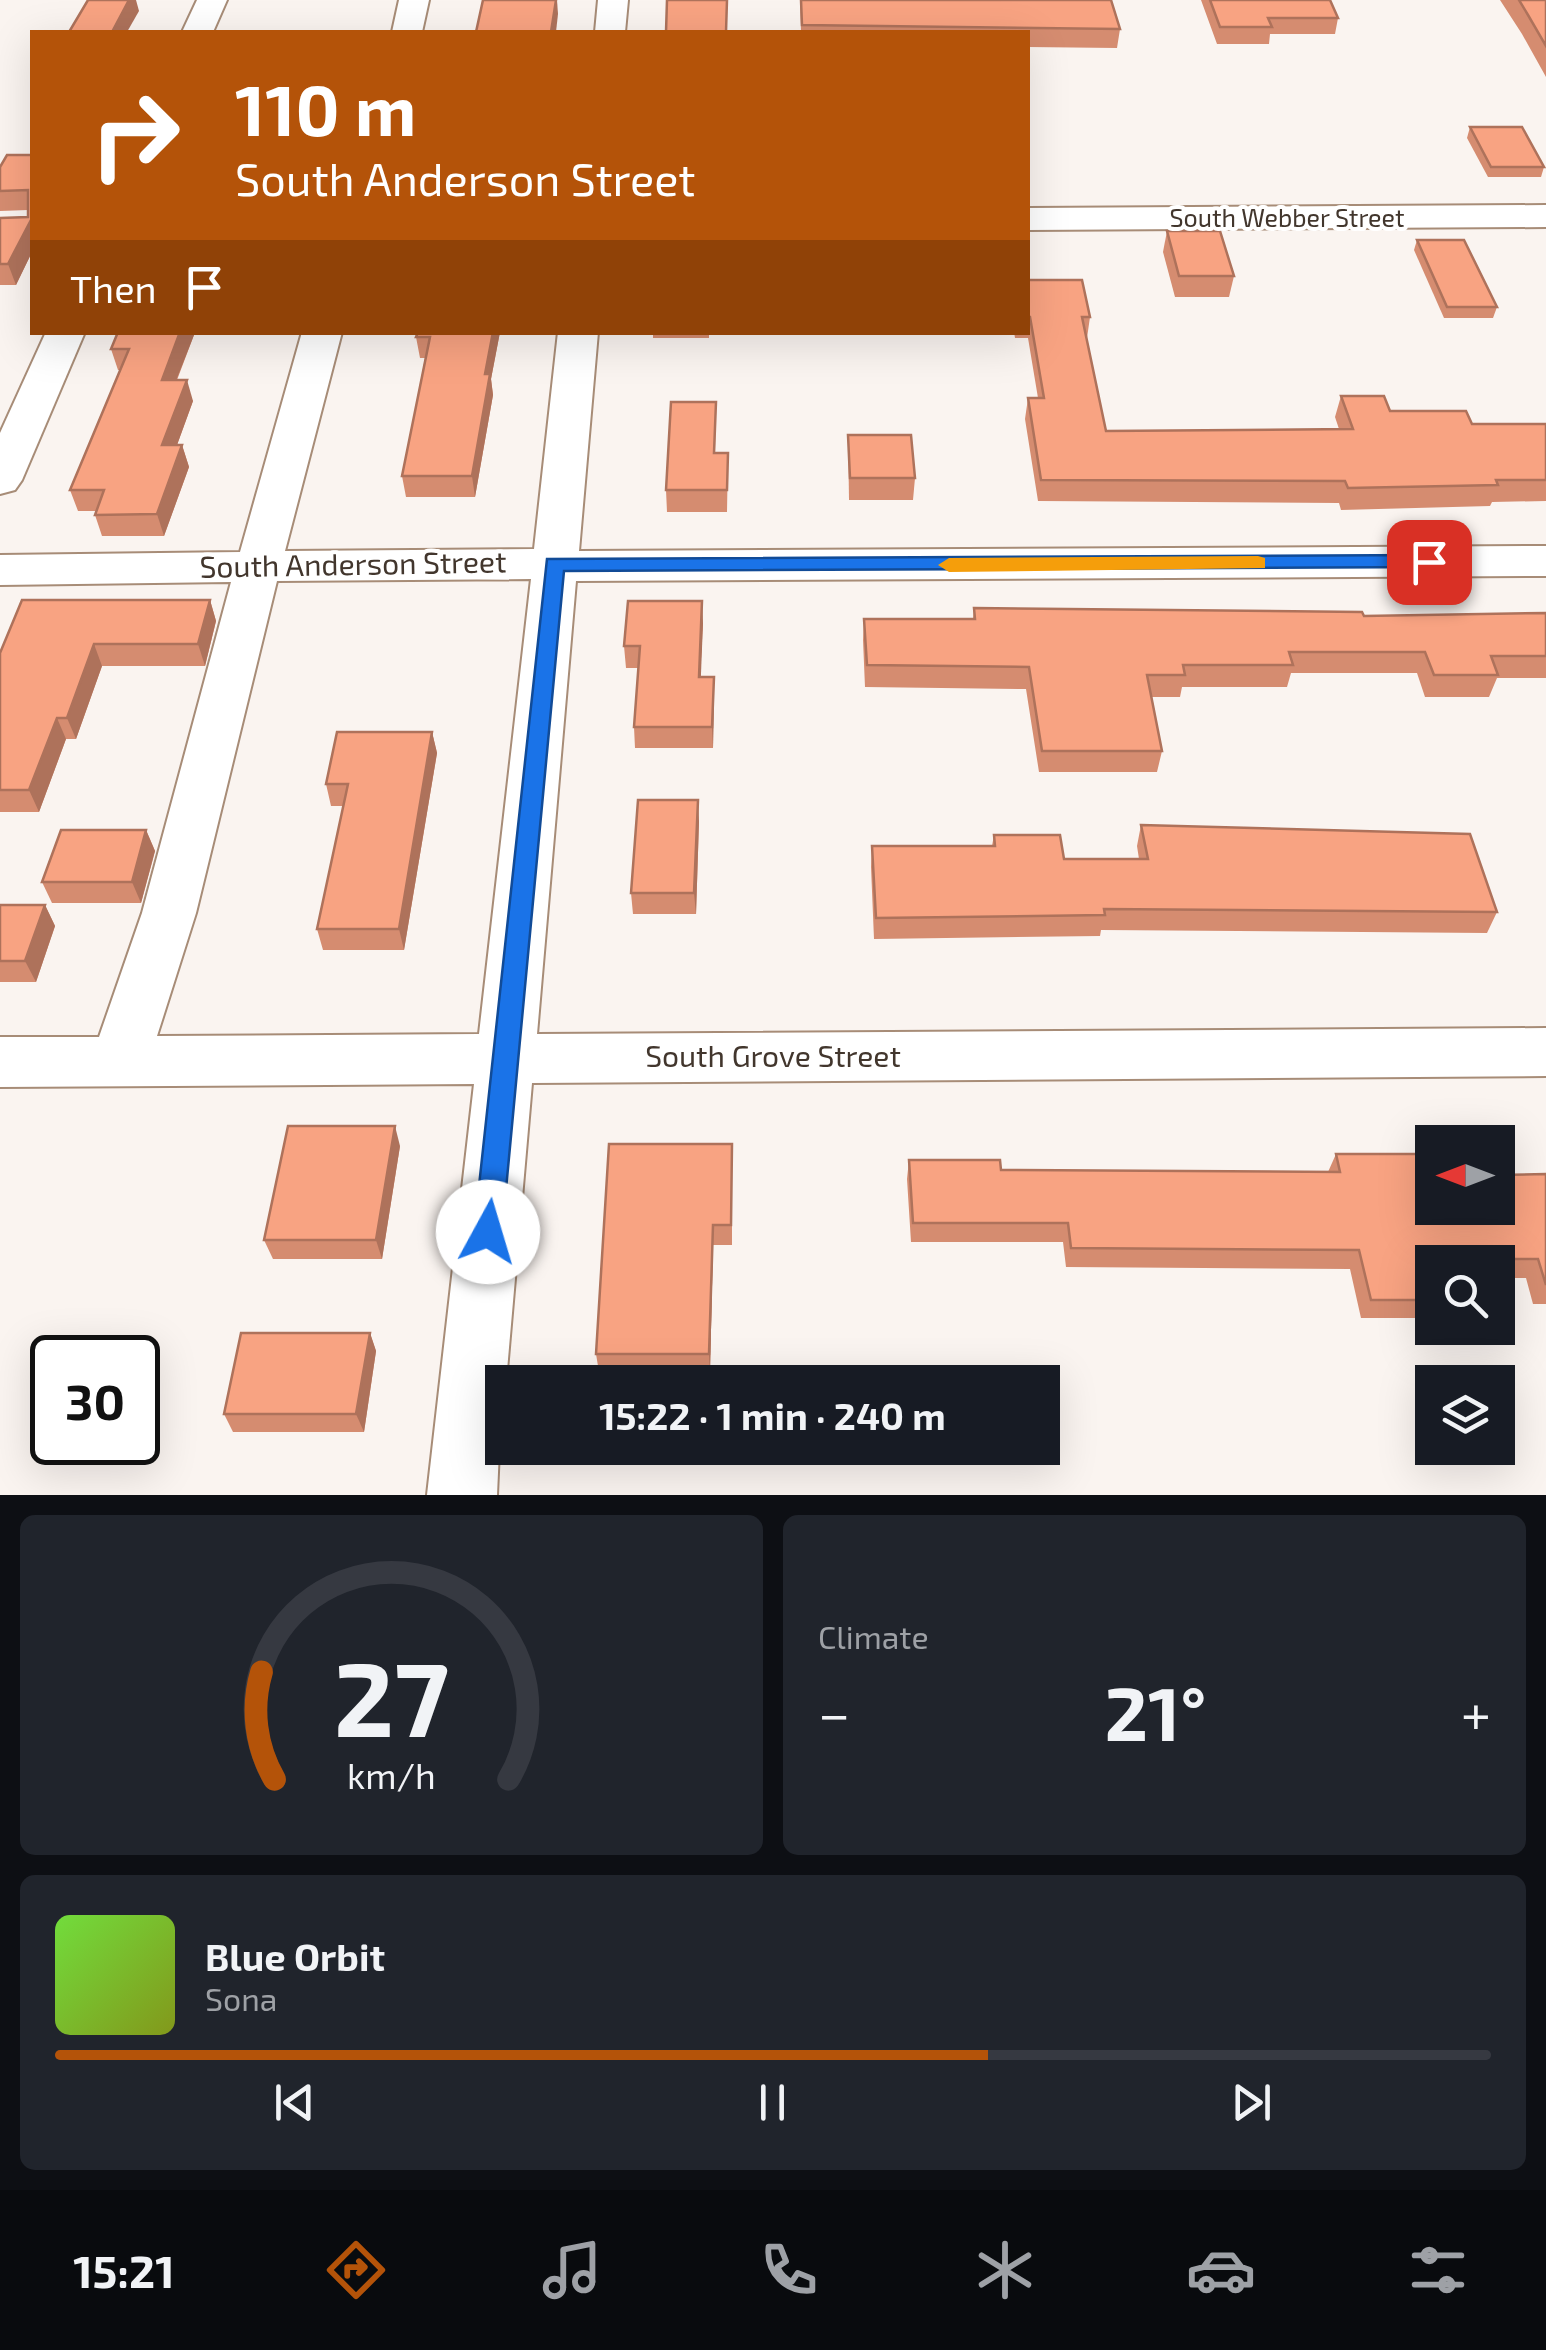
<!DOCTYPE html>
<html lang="en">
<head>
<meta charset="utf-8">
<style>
  :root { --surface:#171b24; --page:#20242c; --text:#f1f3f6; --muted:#9ea1a6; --line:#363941; --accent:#b45309 }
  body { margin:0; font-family:"Exo 2",sans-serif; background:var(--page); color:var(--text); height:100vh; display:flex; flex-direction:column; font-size:38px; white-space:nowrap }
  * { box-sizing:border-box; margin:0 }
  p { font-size:32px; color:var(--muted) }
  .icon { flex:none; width:55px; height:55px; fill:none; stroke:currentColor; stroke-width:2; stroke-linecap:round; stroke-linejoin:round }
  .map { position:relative; height:1495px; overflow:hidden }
  .drawer { display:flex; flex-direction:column; gap:20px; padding:20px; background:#0d0f14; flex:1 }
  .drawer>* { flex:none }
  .top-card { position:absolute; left:30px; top:30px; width:1000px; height:305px; border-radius:0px; box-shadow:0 10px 40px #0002; background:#b45309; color:#fff; overflow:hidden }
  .needle { width:65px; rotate:270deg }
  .controls { position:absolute; left:1415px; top:1125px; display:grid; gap:20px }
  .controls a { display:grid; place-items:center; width:100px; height:100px; border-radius:0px; background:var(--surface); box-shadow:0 10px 40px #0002; font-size:50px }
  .speed { position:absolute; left:30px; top:1335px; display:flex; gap:20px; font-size:50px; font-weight:700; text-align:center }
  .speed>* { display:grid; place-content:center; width:130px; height:130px; border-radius:50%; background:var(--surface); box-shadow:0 10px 40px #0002; line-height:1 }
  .speed .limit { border:5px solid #111; border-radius:15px; background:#fff; color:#111 }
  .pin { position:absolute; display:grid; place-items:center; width:85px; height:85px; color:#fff; margin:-42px; border-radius:20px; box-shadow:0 5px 15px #0006 }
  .me { position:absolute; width:110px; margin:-55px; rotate:6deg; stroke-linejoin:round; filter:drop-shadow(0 0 8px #0008) }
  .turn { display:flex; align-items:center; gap:35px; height:210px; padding:0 40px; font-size:45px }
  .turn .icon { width:130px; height:130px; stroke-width:2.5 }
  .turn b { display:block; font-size:70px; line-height:85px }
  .then { display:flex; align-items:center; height:95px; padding:0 40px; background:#0003; gap:20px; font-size:38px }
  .big { font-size:75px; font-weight:700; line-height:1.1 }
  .drawer .tile { flex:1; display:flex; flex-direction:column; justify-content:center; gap:15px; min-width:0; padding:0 35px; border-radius:15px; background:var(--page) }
  .drawer .dial { align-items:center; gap:0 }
  .dial svg { height:260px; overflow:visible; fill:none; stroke:var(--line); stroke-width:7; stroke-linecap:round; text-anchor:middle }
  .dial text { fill:var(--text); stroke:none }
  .song { display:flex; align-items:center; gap:30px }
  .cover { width:120px; height:120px; border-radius:15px; background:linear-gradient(135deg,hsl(100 70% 55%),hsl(70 70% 35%)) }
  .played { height:10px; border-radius:5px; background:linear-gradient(90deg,var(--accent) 65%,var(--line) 65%) }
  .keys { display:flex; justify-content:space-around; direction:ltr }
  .heat { display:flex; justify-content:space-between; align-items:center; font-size:55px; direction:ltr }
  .drawer .tiles { flex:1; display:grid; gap:20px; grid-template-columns:1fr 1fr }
  .tile:last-child { grid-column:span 2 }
  .trip { position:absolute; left:485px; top:1365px; width:575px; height:100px; border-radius:0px; background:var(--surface); box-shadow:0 10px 40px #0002; font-weight:700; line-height:100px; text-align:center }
  .tab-bar { display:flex; height:160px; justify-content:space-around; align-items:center; background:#090b0e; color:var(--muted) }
  .tab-bar .icon { width:70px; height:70px }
  .tab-bar .current { color:var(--accent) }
  .tab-bar b { font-size:45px; color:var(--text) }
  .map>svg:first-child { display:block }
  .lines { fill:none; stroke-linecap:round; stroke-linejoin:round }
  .minor-casing { stroke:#a78c77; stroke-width:4 }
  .minor { fill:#fff; fill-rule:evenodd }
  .wall { fill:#d58c70 }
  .shaded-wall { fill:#ae725b }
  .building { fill:#f8a382; stroke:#ae725b; stroke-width:2.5 }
  .route { fill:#1a73e8; stroke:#114b97; stroke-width:2.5 }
  .slow { fill:#f59e0b }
  .labels { text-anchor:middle; stroke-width:8; stroke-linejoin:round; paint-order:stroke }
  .far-street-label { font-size:25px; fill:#42362d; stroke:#fff }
  .street-label { font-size:30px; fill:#42362d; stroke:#fff }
</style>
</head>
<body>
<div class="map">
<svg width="1546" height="1495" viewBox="0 0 1546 1495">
  <rect width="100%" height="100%" fill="#faf4f0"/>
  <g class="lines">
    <defs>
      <g id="minor">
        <polygon points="197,0 227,0 213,32 182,32"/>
        <polygon points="399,0 429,0 422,32 392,32"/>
        <polygon points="598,0 628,0 625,32 595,32"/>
        <polygon points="1546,205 1546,227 1028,230 1028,208"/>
        <polygon points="46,332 85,332 22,480 15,490 0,494 0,433"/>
        <path d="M302,332H342L285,551L534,549L558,332H598L579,551L1546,546V576L576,581L537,1034L1546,1028V1076L532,1083L506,1382H502L497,1495H427L474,1084L0,1087V1037H99L142,913L231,582L0,585V555L240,552ZM531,579L479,1034L157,1036L196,913L277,581Z"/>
      </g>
    </defs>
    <!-- minor casing -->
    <use href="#minor" class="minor-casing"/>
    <!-- minor -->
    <use href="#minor" class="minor"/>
  </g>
  <!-- wall -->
  <g class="wall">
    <polygon points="800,0 1120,29 1117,48 1028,47 1028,32 801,32"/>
    <polygon points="1201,0 1330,0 1338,18 1335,34 1270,34 1269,44 1217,44"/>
    <polygon points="1500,0 1546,0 1546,77 1522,34"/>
    <polygon points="1470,127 1544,167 1541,177 1488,177 1467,138"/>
    <polygon points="32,155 32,252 16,285 0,285 0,218 28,217 28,210 0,211 0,167"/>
    <polygon points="1167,231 1234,276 1229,297 1175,297 1163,252"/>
    <polygon points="1417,240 1497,307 1493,318 1444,318 1414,250"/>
    <polygon points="1028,280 1090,317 1087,338 1106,431 1339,429 1335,417 1341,396 1390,411 1472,424 1546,424 1546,501 1492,502 1490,506 1341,510 1339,503 1038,501 1025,419 1028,398 1038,398 1028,338 1015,338 1014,332 1028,332"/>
    <polygon points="118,332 193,332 194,335 177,380 193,401 177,445 182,445 189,467 164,536 102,536 95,515 96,511 78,511 70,490 120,370 118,370 111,349"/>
    <polygon points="418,332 500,332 491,379 493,395 475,497 406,497 402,476 425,358 420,358 416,337"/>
    <rect x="653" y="332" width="56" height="6"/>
    <polygon points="716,402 715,453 728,453 727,512 667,512 666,490"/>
    <polygon points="848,435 915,478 913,500 849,500"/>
    <polygon points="210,600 216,621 205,666 102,666 76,739 66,739 39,812 0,812 0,653"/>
    <polygon points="974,608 1364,616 1546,613 1546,678 1497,678 1489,697 1425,697 1417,673 1291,673 1287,687 1182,687 1180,697 1152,697 1162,751 1157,772 1039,772 1026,689 865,687 863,640 864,619 973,619"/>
    <polygon points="703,623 700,677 714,677 713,748 635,748 634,727 638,668 626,668 624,646"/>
    <polygon points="432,732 437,753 404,950 323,950 317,929 343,806 331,806 326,784"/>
    <polygon points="699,821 696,914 633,914 631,893"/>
    <polygon points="1141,825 1497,912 1487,933 1101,930 1100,936 874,939 871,867 872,846 992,846 994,835 1064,859 1139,859 1137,846"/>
    <polygon points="146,830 155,851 141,903 52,903 42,882"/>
    <polygon points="0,905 45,905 55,926 36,982 0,982"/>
    <polygon points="732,1144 732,1245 713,1245 710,1372 599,1372 596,1354"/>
    <polygon points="400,1146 382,1259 273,1259 264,1240"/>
    <polygon points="1336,1154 1432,1208 1546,1174 1546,1304 1533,1304 1526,1278 1498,1278 1498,1262 1432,1262 1432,1318 1361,1318 1350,1269 1066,1267 1063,1242 911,1242 907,1179 909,1160 1001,1170 1328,1172"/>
    <polygon points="370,1333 376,1351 364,1432 233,1432 224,1414"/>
  </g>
  <!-- shaded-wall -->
  <g class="shaded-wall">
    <polygon points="129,0 136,0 139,11 127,32 112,32"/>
    <polygon points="556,0 557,0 558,14 556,32 551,32"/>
    <polygon points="32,218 32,252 16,285 8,264"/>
    <polygon points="180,332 193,332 194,335 168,401 162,380"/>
    <polygon points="493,332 500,332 491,379 493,395 475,497 472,476 485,374"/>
    <polygon points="187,380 193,401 169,467 162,445"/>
    <polygon points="182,445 189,467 164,536 157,514"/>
    <polygon points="210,600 216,621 205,666 198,644"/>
    <polygon points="702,601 703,623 700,699 699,677"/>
    <polygon points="94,644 102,666 76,739 67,718"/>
    <polygon points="714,677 714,699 713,748 712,727"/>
    <polygon points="57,718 66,739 39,812 29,790"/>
    <polygon points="432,732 437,753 404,950 399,929"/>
    <polygon points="698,800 699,821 696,914 694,893"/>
    <polygon points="146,830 155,851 141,903 132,882"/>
    <polygon points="45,905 55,926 36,982 25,961"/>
    <polygon points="395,1126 400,1146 382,1259 376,1240"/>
    <polygon points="713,1225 713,1245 710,1372 709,1354"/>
    <polygon points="370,1333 376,1351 364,1432 356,1414"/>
  </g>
  <!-- building -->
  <g class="building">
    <polygon points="88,0 129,0 112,32 69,32"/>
    <polygon points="483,0 556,0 551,32 476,32"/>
    <polygon points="667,0 727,0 726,32 666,32"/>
    <polygon points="801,0 1111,0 1120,29 802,25"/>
    <polygon points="1210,0 1330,0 1338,18 1268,18 1272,27 1220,27"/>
    <polygon points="1519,0 1546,0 1546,46 1528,15"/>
    <polygon points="1470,127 1522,127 1544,167 1491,167"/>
    <polygon points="7,155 32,155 32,218 8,264 0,264 0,218 28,217 28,190 0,191 0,167"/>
    <polygon points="1167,231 1220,231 1234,276 1179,276"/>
    <polygon points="1417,240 1464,240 1497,307 1447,307"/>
    <polygon points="1028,280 1082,280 1090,317 1082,317 1106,431 1353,429 1341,396 1384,396 1390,411 1466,411 1472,424 1546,424 1546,480 1496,480 1498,485 1348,488 1345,481 1041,480 1028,398 1044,398 1030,317 1028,317"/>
    <polygon points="118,332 180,332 162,380 187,380 162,445 182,445 157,514 95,515 104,490 70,490 129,349 111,349"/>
    <polygon points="418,332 493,332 485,374 490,374 472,476 402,476 430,337 416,337"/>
    <polygon points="671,402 716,402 714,453 728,453 727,490 666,490"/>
    <polygon points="848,435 911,435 915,478 850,478"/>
    <polygon points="22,600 210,600 198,644 94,644 67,718 57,718 29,790 0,790 0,653"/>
    <polygon points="628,601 702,601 699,677 714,677 712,727 634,727 640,646 624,646"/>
    <polygon points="974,608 1362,612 1364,616 1546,613 1546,656 1491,656 1498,675 1434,675 1425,652 1289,652 1293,665 1183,665 1185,675 1147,675 1162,751 1042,751 1029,667 867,665 864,619 975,619"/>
    <polygon points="337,732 432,732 399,929 317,929 348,784 326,784"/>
    <polygon points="638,800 698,800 694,893 631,893"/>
    <polygon points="1141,825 1470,834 1497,912 1104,909 1105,915 876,918 872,846 995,846 994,835 1060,835 1064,859 1148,859"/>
    <polygon points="61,830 146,830 132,882 42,882"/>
    <polygon points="0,905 45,905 25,961 0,961"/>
    <polygon points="288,1126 395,1126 376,1240 264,1240"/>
    <polygon points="609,1144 732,1144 731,1225 713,1225 709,1354 596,1354"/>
    <polygon points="1336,1154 1428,1154 1432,1170 1432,1208 1498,1208 1498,1175 1546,1174 1546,1285 1538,1259 1457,1259 1458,1262 1432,1262 1432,1300 1371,1300 1359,1250 1071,1248 1068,1223 913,1223 909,1160 1000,1160 1001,1170 1340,1172"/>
    <polygon points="241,1333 370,1333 356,1414 224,1414"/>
  </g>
  <!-- route -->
  <polygon class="route" points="1429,555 1436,557 1436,567 564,571 502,1232 498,1241 488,1244 478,1241 474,1232 547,559"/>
  <!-- slow -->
  <polygon class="slow" points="1258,556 1265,558 1265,568 949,572 938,565 949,558"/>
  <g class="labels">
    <!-- far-street labels -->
    <g class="far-street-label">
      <text x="1287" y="227">South Webber Street</text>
    </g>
    <!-- street labels -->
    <g class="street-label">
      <text transform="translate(353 565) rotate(-1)" y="10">South Anderson Street</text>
      <text x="773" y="1067">South Grove Street</text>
    </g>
  </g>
</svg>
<div class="controls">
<a><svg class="needle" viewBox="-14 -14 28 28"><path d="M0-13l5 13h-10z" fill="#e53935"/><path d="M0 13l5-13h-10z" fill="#9ea1a6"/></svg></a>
<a><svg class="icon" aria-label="search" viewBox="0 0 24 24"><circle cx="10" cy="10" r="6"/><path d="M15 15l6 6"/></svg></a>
<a><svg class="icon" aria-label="layers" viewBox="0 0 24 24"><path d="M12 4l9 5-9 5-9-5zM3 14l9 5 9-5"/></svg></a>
</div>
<div class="speed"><div class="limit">30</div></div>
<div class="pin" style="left:1429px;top:562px;background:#d93025"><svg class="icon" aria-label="arrive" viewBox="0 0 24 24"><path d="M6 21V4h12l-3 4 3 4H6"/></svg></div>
<svg class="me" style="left:488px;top:1232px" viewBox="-20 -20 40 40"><circle r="19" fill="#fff"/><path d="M0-13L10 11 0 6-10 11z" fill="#1a73e8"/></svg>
<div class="trip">15:22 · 1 min · 240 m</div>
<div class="top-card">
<div class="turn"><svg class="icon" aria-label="right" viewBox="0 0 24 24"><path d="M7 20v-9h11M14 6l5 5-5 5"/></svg><div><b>110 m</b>South Anderson Street</div></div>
<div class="then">Then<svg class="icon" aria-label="arrive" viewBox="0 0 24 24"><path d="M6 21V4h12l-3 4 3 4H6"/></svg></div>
</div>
</div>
<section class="drawer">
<div class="tiles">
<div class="tile dial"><svg viewBox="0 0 100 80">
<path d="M14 69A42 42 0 1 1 86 69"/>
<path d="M14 69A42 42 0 0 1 10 36" stroke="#b45309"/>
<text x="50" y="56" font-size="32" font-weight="700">27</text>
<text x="50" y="72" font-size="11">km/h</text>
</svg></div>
<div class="tile"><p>Climate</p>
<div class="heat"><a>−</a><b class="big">21°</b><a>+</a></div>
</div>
<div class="tile">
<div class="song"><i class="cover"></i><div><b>Blue Orbit</b><p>Sona</p></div></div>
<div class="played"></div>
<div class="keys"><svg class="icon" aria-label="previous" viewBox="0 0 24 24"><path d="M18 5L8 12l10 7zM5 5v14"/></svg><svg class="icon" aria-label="pause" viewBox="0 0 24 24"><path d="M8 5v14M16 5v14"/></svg><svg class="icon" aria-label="next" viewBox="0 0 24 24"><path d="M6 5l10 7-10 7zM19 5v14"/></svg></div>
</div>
</div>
</section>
<nav class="tab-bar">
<b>15:21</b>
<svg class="icon current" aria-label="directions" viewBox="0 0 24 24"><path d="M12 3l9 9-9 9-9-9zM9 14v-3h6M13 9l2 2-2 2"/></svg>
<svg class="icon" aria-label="music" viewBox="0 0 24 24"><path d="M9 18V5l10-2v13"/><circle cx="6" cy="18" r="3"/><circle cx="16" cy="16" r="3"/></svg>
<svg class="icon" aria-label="phone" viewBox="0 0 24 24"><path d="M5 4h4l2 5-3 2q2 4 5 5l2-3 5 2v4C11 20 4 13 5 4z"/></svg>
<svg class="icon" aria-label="climate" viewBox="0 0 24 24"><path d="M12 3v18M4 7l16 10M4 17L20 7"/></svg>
<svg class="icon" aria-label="car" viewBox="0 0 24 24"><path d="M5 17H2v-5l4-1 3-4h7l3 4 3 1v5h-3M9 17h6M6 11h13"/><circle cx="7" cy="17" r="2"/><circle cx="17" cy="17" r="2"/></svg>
<svg class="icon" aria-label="filters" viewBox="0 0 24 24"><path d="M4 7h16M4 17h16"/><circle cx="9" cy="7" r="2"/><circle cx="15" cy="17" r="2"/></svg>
</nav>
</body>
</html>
